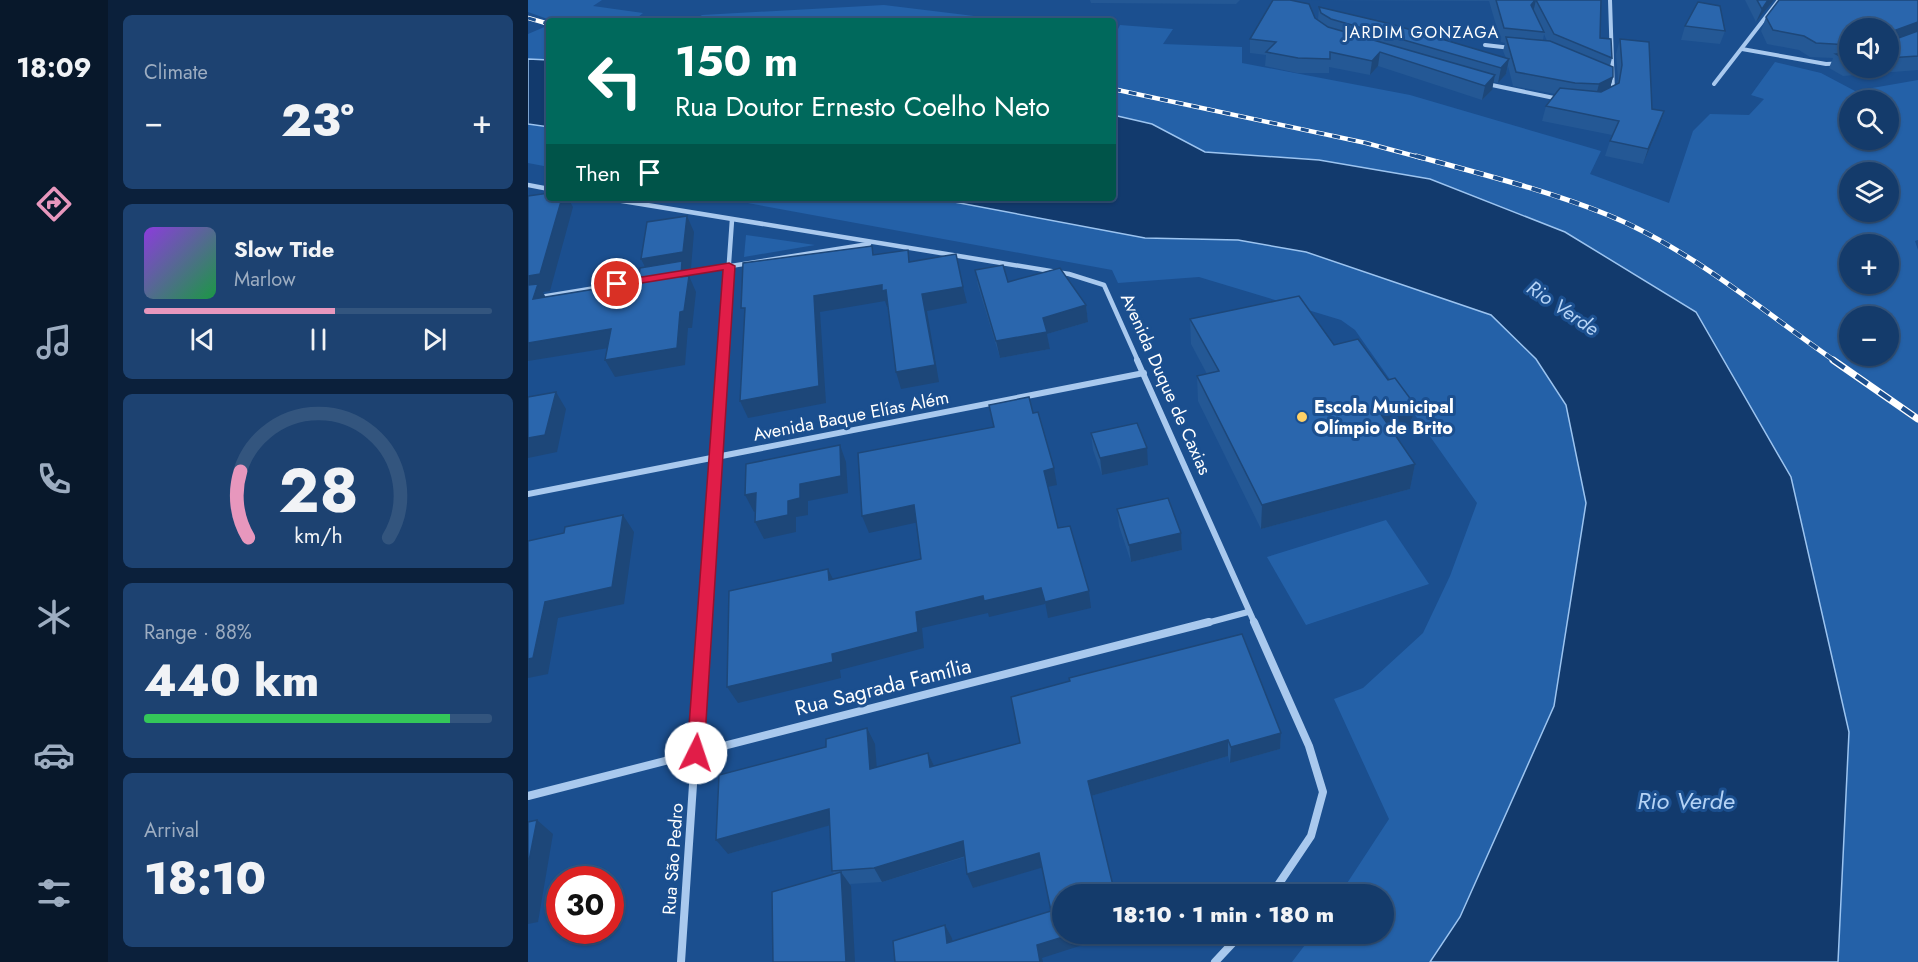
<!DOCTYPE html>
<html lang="en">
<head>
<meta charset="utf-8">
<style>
  :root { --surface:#143b6b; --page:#1d4271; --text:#f1f3f6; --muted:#9dadc1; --line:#33557e; --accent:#e797bd }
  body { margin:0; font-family:Jost,sans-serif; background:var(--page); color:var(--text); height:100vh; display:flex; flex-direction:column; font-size:22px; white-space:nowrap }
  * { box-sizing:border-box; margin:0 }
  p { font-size:20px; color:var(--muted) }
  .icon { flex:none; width:33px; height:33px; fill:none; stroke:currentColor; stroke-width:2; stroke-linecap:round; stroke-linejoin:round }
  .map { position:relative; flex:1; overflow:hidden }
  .details { display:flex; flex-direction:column; gap:15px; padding:15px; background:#0b203b; width:420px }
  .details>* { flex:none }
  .banner { position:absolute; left:18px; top:18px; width:570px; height:183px; border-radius:6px; box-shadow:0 2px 4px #0004,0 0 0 2px var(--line); background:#00695c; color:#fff; overflow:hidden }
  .buttons { position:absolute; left:1311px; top:18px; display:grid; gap:12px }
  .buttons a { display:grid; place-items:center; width:60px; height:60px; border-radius:50%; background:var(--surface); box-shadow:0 2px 4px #0004,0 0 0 2px var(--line); font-size:30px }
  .speed { position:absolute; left:18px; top:866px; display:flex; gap:12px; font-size:30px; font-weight:700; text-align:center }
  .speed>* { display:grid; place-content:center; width:78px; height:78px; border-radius:50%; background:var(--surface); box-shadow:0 2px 4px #0004,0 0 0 2px var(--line); line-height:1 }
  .speed .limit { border:9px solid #d22; background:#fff; color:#111 }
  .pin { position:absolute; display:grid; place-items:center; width:51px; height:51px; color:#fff; margin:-26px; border:3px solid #fff; border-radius:50%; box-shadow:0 2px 6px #0007 }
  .me { position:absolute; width:66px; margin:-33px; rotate:4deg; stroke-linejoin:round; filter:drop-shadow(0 0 4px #0008) }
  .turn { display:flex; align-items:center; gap:21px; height:126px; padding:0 30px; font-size:27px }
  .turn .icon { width:78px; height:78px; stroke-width:2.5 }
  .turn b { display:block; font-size:42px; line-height:51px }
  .then { display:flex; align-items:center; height:57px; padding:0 30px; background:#0003; gap:12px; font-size:22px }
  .big { font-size:45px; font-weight:800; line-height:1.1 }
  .details .widget { flex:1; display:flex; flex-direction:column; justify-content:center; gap:9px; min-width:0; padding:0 21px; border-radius:9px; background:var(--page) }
  .details .dial { align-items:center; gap:0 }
  .dial svg { height:156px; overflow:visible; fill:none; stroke:var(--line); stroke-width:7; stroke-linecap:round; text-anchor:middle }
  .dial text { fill:var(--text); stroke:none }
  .song { display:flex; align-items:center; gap:18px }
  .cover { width:72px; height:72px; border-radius:9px; background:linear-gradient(135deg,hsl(270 70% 55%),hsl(140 70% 35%)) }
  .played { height:6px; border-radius:3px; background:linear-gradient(90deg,var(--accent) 55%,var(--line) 55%) }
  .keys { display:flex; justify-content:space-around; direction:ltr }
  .heat { display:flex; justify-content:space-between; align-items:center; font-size:33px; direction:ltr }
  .charge { height:9px; border-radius:4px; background:linear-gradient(90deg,#34c759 88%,var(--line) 0) }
  .trip { position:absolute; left:524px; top:884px; width:342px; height:60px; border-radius:30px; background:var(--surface); box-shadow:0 2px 4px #0004,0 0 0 2px var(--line); font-weight:800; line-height:60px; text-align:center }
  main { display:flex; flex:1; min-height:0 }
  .tab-bar { display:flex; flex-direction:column; width:108px; justify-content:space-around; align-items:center; background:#08182b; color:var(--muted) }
  .tab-bar .icon { width:42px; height:42px }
  .tab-bar .on { color:var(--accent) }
  .tab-bar b { font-size:27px; color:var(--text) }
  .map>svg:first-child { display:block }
  .green { fill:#2461a8; fill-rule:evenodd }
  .water { fill:#123a6d; stroke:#9cc4f0; stroke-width:1.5 }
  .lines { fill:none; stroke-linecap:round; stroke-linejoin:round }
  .minor-far3 { stroke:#a9c9ee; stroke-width:4 }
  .minor-far2 { stroke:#a9c9ee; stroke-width:4.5 }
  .minor-far1 { stroke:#a9c9ee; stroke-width:6 }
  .minor { stroke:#a9c9ee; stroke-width:8 }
  .rail-far2-casing { stroke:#fff; stroke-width:4.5 }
  .rail-far1-casing { stroke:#fff; stroke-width:5 }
  .rail-casing { stroke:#fff; stroke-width:7 }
  .rail-far2 { stroke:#1b4f8f; stroke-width:3; stroke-dasharray:8; stroke-linecap:butt }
  .rail-far1 { stroke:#1b4f8f; stroke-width:4; stroke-dasharray:10; stroke-linecap:butt }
  .rail { stroke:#1b4f8f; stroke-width:4.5; stroke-dasharray:14; stroke-linecap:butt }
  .wall { fill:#245895; fill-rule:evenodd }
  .shaded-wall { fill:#1d4779 }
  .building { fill:#2a66ad; stroke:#1d4779; stroke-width:1.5 }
  .route { fill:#e11d48; stroke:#92132f; stroke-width:1.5 }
  .poi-dot { fill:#ffd166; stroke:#1b4f8f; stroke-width:2 }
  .labels { text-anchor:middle; stroke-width:6; stroke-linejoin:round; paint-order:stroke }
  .far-neighbourhood-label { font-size:16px; letter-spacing:1.5px; fill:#fff; stroke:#1b4f8f }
  .street-label { font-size:18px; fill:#fff; stroke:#1b4f8f }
  .poi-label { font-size:18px; font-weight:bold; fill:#fff; stroke:#1b4f8f; text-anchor:start }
  .water-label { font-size:20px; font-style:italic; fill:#b5d3f5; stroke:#1b4f8f }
  .near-street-label { font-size:21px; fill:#fff; stroke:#1b4f8f }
  .near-water-label { font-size:24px; font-style:italic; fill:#b5d3f5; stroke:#1b4f8f }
</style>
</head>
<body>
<main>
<nav class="tab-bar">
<b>18:09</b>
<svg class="icon on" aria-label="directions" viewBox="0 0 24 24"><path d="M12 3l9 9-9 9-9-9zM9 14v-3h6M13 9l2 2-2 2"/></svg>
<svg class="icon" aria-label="music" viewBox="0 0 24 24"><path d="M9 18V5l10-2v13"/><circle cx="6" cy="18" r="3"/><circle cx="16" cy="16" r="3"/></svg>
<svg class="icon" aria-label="phone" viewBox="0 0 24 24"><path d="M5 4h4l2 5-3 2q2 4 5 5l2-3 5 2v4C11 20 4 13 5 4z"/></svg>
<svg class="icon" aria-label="climate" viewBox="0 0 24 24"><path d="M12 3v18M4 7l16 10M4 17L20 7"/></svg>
<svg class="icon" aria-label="car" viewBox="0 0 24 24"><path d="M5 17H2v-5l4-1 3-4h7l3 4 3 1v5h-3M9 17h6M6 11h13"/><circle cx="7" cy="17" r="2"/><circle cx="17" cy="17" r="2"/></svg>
<svg class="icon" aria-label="filters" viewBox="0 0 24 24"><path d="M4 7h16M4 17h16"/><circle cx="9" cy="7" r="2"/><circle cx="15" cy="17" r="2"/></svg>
</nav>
<section class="details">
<div class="widget"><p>Climate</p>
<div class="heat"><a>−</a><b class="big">23°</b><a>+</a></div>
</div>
<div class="widget">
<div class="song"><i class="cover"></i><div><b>Slow Tide</b><p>Marlow</p></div></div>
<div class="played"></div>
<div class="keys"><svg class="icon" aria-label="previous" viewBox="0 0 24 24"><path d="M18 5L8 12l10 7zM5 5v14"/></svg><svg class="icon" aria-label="pause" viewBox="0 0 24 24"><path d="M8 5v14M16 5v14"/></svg><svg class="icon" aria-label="next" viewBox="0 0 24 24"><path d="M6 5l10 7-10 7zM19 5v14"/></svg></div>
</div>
<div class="widget dial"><svg viewBox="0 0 100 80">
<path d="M14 69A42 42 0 1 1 86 69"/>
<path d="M14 69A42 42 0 0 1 10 35" stroke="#e797bd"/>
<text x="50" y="56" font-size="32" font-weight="700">28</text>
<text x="50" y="72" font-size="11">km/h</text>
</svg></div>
<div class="widget"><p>Range · 88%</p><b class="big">440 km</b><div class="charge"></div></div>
<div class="widget"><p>Arrival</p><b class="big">18:10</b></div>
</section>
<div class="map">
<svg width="1390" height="962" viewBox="0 0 1390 962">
  <rect width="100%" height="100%" fill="#1b4f8f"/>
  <!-- green -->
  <g class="green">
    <polygon points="0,0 74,0 65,6 115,13 105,21 25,21 0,12"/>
    <polygon points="356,5 487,21 165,21 174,15"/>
    <polygon points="21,25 21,60 0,59 0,34"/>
    <path d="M592,25L645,29L635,44L714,47V63L882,95L1073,151L1062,174L1141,203L1165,131L1182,114L1221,115L1236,99L1223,95L1247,62L1293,73L1327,91L1390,80V240L1387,241L1390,250V962H1310L1321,732L902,179L791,160L677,152L624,124L585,115V39ZM1322,100H1360V140H1322ZM1322,172H1360V212H1322ZM1322,244H1360V284H1322ZM1322,316H1360V356H1322Z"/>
    <polygon points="0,124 21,127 21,167 0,163"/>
    <polygon points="192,198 405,198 617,238 710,240 778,252 963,315 1008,359 1038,405 1058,503 1026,706 932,917 902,962 764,962 786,933 855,933 855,894 812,894 861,819 806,699 835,688 895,633 922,576 949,503 827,330 813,320 671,277 590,283 584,270"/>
    <polygon points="218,235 287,245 216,257"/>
    <polygon points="858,520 901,584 778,625 739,557"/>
  </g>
  <!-- water -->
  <g class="water">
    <polygon points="0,59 21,60 21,127 0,124"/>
    <polygon points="585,115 624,124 677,152 791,160 902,179 1037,232 1168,312 1263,477 1321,732 1310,962 902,962 932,917 1026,706 1058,503 1038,405 1008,359 963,315 778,252 710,240 617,238 405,198 585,198"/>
  </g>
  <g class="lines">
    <!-- minor-far3 -->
    <g class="minor-far3">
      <polyline points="1082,0 1085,92"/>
      <polyline points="957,45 983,48"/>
      <polyline points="1214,49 1298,64 1322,63"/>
      <polyline points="959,84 1031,99"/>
      <polyline points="1186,84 1251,0"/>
    </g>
    <!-- minor-far2 -->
    <g class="minor-far2">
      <polyline points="0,185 21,189"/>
      <polyline points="76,198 541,274 576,285 610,361"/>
      <polyline points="152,274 341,244"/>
      <polyline points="0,299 116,280"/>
      <polyline points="194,361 204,220"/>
    </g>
    <!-- minor-far1 -->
    <g class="minor-far1">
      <polyline points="609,360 727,624"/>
      <polyline points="0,494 616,373"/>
      <polyline points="176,624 194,360"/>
      <polyline points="675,624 720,612"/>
    </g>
    <!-- minor -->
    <g class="minor">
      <polyline points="726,622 781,746 795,792 783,836 744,894"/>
      <polyline points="0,796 681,622"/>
      <polyline points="153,962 176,622"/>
      <polyline points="687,962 714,933"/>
    </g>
    <defs>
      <g id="rail-far2">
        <polyline points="0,18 21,24"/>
        <polyline points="585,89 838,143 894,158"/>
      </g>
      <path id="rail-far1" d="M888,156C953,174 1018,190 1080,215C1161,248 1236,312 1307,361"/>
      <polyline id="rail" points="1305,360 1390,419"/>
    </defs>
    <!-- rail-far2 casing -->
    <use href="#rail-far2" class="rail-far2-casing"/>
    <!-- rail-far1 casing -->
    <use href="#rail-far1" class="rail-far1-casing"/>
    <!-- rail casing -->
    <use href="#rail" class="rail-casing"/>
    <!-- rail-far2 -->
    <use href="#rail-far2" class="rail-far2"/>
    <!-- rail-far1 -->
    <use href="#rail-far1" class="rail-far1"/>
    <!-- rail -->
    <use href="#rail" class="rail"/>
  </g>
  <!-- wall -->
  <g class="wall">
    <polygon points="562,0 712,0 708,4 563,3"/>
    <path d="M745,0H774H764L790,20L791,7L978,58L975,51L977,43L973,42L961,1L782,0H1073L1072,38L1084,58L1082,66L1085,77L1082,88L1089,84L1090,79L1088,54L1092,39L1124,109L1131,126L1115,164L1077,156L1084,135L1014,121L1018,106L1027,94L985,86L980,66L978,74L970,83L965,82L964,90L954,100L850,66L842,75L801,67V73H769L737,66L738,55L722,53V39ZM1016,34L1019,41L1015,40Z"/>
    <polygon points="1217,0 1246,0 1228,22"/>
    <path d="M1390,0V70L1315,76L1301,68L1305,58L1282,57L1271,50L1239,44L1233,31L1238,17ZM1322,28H1360V68H1322Z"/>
    <polygon points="1157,26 1197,31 1192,44 1153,40"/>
    <polygon points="447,270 480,282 558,305 560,322 519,334 522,349 472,358 450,286"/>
    <polygon points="662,319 806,345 860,380 887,405 882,429 866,433 887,464 882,489 733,529 670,401 669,376 679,374 663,344"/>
    <polygon points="563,433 620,465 574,475 565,450"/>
    <polygon points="589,509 653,533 654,550 603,562 591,526"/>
    <polygon points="753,733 752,749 702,763 700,756 563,796 514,958 367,962 417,925 424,938 424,941 523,911 514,867 445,888 437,857 354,882 322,884 323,886 306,874 304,871 302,825 200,854 347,744 348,767 400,753 406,766"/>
  </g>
  <!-- shaded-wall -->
  <g class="shaded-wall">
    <polygon points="1008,0 1005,13 1003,5"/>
    <polygon points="1240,0 1246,0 1228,22 1234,9"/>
    <polygon points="1390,22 1390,31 1360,44 1360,40 1365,31"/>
    <polygon points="852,52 850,66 842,75 844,61"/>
    <polygon points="981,59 978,74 970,83 973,68"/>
    <polygon points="967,75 964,90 954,100 957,86"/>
    <polygon points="1085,77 1081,92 1067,99 1071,84"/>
    <polygon points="1136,111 1131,126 1115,164 1120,149"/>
    <polygon points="34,198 40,198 45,207 22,291 15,292 19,300 15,316 0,294 0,276"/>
    <polygon points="159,216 166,232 163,268 158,269 168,292 164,328 160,328 157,365 87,377 77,360 152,312 121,275 113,259"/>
    <polygon points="354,285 358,290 363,307 359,307 357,301 292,312 298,403 220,418 212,401 286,296"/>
    <polygon points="435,287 439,303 399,311 411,382 373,389 368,372 394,294"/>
    <polygon points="558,305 560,322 519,334 522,349 472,358 468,341 515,318"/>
    <polygon points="83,329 93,346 0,361 0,343"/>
    <polygon points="28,392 38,409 29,452 0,458 0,438"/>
    <polygon points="887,405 882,429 848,438 852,413"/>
    <polygon points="312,445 318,462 320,493 280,501 280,515 268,517 268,532 236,539 227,522 260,501 272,484"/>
    <polygon points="619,448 620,465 574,475 572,458"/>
    <polygon points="887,464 882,489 733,529 734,505"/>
    <polygon points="526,468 529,485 519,487 516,471"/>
    <polygon points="228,493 236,510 226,512 217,495"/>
    <polygon points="386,505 391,522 341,533 334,516"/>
    <polygon points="95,515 106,532 96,604 30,618 20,674 0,678 0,659 17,602"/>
    <polygon points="653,533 654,550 603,562 601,545"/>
    <polygon points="300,569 308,585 301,580"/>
    <polygon points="513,588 517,604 461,617 460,613 394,628 396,648 312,670 313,678 210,703 199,687 304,654 388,612 455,596"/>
    <polygon points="561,591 563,608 520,618 517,602"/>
    <polygon points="339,728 347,744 350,784 342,769"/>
    <polygon points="753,733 752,749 702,763 703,747"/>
    <polygon points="700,740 700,756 563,796 560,781"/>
    <polygon points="400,753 407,768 402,767"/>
    <polygon points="301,809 310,823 200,854 188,840"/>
    <polygon points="9,820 25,834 10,922 0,924 0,866"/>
    <polygon points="435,841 441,855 354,882 346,868"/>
    <polygon points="511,853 516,867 445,888 439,874"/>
    <polygon points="313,872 323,886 327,962 318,962"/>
    <polygon points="417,925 424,938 426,956 419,943"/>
    <polygon points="548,933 592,933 514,958 515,962 512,962 509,945"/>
  </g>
  <!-- building -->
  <g class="building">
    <polygon points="745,0 762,0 781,4 787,18 800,27 967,75 957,86 852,52 844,61 802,52 802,59 770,58 738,52 748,42 722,39"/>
    <polygon points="968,0 1007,0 1003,5 1016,32 976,28"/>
    <polygon points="1008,0 1073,0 1072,38 1083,39 1084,58 1026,34"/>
    <polygon points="1229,0 1240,0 1234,9"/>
    <polygon points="1251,0 1390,0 1390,22 1365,31 1363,36 1368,39 1390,31 1390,56 1360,58 1360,28 1322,28 1322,45 1288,43 1276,36 1245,30 1238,17"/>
    <polygon points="1170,2 1192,6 1197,31 1157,26"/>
    <polygon points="791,7 863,24 981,59 973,68 803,19 793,13"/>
    <polygon points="978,37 1022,41 1085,67 1085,77 1071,84 1047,83 988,72"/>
    <polygon points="1092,39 1121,42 1124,109 1136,111 1120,149 1082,141 1091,121 1018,106 1032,88 1073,92 1091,83 1094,65"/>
    <polygon points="1322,53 1322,61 1308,54"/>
    <polygon points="21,193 21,198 34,198 12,274 0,276 0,196"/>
    <polygon points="159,216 155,252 113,259 119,222"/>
    <polygon points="344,246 345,255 380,250 381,262 428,254 435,287 394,294 407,365 368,372 358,290 354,291 354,285 286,296 291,386 212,401 217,308 213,308 215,263"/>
    <polygon points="154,261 153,277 161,276 156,311 152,312 149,348 77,360 83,329 0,343 0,285 10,284 5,299 110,282 112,268"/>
    <polygon points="475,265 480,282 532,268 558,305 515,318 519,332 468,341 447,270"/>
    <polygon points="771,296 806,345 830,339 860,380 867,378 887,405 852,413 887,464 734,505 669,376 691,371 662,319"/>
    <polygon points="28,392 17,435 0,438 0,397"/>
    <polygon points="501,397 505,413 510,412 526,468 516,471 530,528 542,526 561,591 517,602 513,588 456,601 455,596 388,612 390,632 304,654 305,662 199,687 201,591 300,569 301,580 393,559 386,505 334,516 330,453 466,427 461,405"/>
    <polygon points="609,423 619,448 572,458 563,433"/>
    <polygon points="312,445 313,476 272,484 272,498 260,501 260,515 227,522 228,493 217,495 218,464"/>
    <polygon points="640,498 653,533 601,545 589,509"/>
    <polygon points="95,515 84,587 17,602 5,658 0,659 0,541 36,533 37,527"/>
    <polygon points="714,634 753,733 703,747 700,740 560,781 587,894 534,894 534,933 548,933 509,945 512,962 367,962 365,941 417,925 419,943 523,911 511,853 439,874 435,841 346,868 304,871 301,809 188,840 191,775 298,747 298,739 339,728 342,769 400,753 402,767 492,743 483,697 542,681 541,678"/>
    <polygon points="9,820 0,866 0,822"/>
    <polygon points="313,872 318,962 245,962 244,892"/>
  </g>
  <!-- route -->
  <polygon class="route" points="201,263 207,266 176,753 174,759 168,761 161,759 159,753 195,270 89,287 84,284 89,281"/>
  <!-- markers -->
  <circle class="poi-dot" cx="774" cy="417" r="6"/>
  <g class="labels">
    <!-- far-neighbourhood labels -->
    <g class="far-neighbourhood-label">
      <text x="894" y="38">JARDIM GONZAGA</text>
    </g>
    <!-- street labels -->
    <g class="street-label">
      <text transform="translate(638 384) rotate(66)" y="6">Avenida Duque de Caxias</text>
      <text transform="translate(323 416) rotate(-11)" y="6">Avenida Baque Elías Além</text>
      <text transform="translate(145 859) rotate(-86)" y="6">Rua São Pedro</text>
    </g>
    <!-- poi labels -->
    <g class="poi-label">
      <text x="786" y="413">Escola Municipal<tspan x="786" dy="21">Olímpio de Brito</tspan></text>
    </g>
    <!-- water labels -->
    <g class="water-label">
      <text transform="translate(1035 308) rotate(34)" y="7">Rio Verde</text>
    </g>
    <!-- near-street labels -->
    <g class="near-street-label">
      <text transform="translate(355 687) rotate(-14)" y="7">Rua Sagrada Família</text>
    </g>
    <!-- near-water labels -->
    <g class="near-water-label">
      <text x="1158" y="809">Rio Verde</text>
    </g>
  </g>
</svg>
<div class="buttons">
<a><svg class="icon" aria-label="sound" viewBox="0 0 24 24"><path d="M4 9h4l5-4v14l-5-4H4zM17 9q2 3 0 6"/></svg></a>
<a><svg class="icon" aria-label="search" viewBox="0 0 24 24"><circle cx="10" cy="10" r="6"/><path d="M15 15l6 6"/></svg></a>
<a><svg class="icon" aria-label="layers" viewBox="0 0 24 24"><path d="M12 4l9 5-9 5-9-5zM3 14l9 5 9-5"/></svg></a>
<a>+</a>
<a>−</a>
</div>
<div class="speed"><div class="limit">30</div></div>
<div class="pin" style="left:89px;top:284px;background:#d93025"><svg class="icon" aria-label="arrive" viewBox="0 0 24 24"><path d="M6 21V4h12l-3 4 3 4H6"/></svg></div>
<svg class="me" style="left:168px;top:753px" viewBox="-20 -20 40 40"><circle r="19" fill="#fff"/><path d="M0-13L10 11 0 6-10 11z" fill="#e11d48"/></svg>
<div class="trip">18:10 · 1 min · 180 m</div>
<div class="banner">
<div class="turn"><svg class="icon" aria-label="left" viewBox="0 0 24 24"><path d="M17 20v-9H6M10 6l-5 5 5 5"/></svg><div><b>150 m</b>Rua Doutor Ernesto Coelho Neto</div></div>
<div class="then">Then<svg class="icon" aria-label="arrive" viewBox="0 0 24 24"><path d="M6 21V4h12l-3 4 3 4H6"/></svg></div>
</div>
</div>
</main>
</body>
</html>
